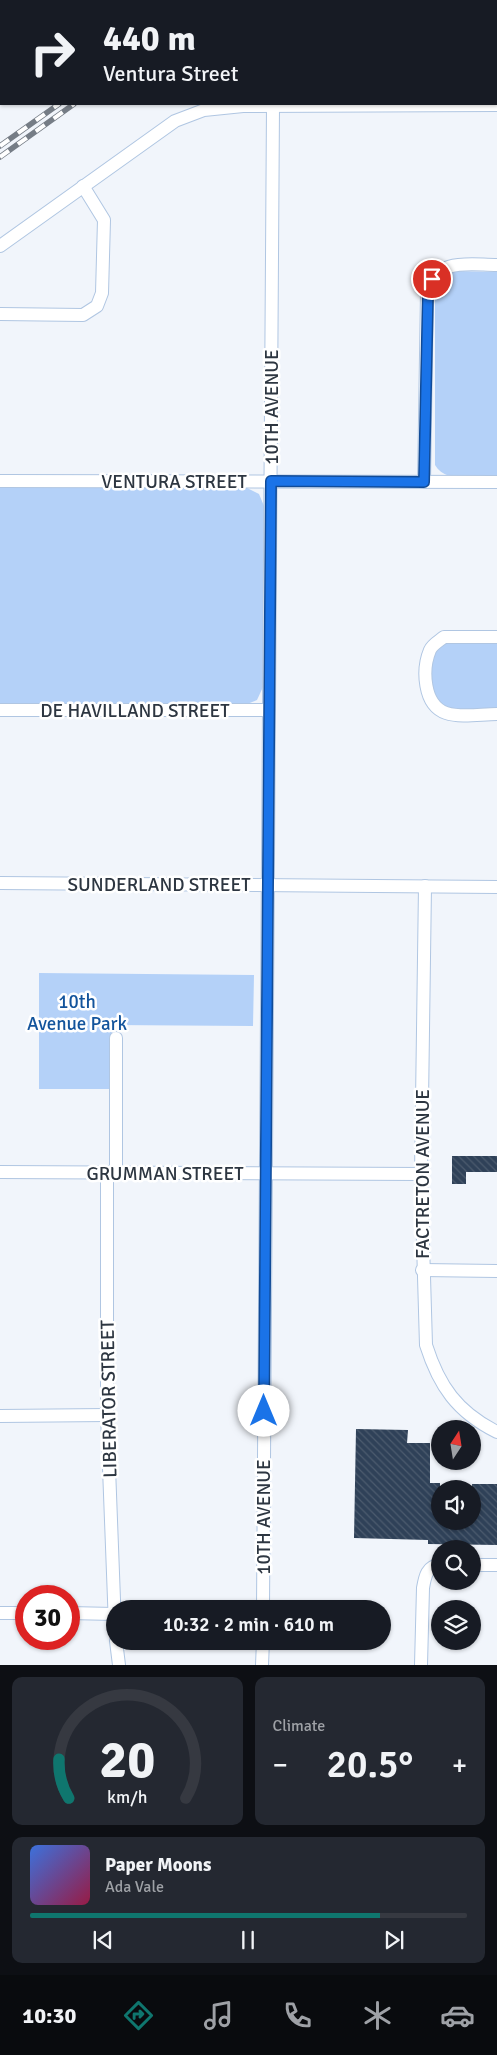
<!DOCTYPE html>
<html lang="en">
<head>
<meta charset="utf-8">
<style>
  :root { --surface:#171b24; --page:#242831; --text:#f1f3f6; --muted:#9ea1a6; --line:#363941; --accent:#0f766e }
  body { margin:0; font-family:Signika,sans-serif; background:var(--page); color:var(--text); height:100vh; display:flex; flex-direction:column; font-size:19px; white-space:nowrap }
  * { box-sizing:border-box; margin:0 }
  p { font-size:16px; color:var(--muted) }
  .icon { flex:none; width:28px; height:28px; fill:none; stroke:currentColor; stroke-width:2; stroke-linecap:round; stroke-linejoin:round }
  .map { position:relative; height:1665px; overflow:hidden }
  .sheet { display:flex; flex-direction:column; gap:12px; padding:12px; background:#0d0f14; flex:1 }
  .sheet>* { flex:none }
  .guide { position:absolute; left:0px; top:0px; width:498px; height:105px; box-shadow:0 1px 4px #0004; background:#171b24; color:var(--text); overflow:hidden }
  .needle { width:32px; rotate:12deg }
  .tools { position:absolute; left:431px; top:1420px; display:grid; gap:10px }
  .tools a { display:grid; place-items:center; width:50px; height:50px; border-radius:50%; background:var(--surface); box-shadow:0 1px 4px #0004; font-size:25px }
  .speed { position:absolute; left:15px; top:1585px; display:flex; gap:10px; font-size:25px; font-weight:700; text-align:center }
  .speed>* { display:grid; place-content:center; width:65px; height:65px; border-radius:50%; background:var(--surface); box-shadow:0 1px 4px #0004; line-height:1 }
  .speed .limit { border:8px solid #d22; background:#fff; color:#111 }
  .pin { position:absolute; display:grid; place-items:center; width:42px; height:42px; color:#fff; margin:-21px; border:2px solid #fff; border-radius:50%; box-shadow:0 1px 5px #0007 }
  .me { position:absolute; width:55px; margin:-28px; rotate:0deg; stroke-linejoin:round; filter:drop-shadow(0 0 4px #0008) }
  .turn { display:flex; align-items:center; gap:18px; height:105px; padding:0 20px; font-size:22px }
  .turn .icon { width:65px; height:65px; stroke-width:2.5 }
  .turn b { display:block; font-size:35px; line-height:42px }
  .big { font-size:38px; font-weight:600; line-height:1.1 }
  .sheet .widget { flex:1; display:flex; flex-direction:column; justify-content:center; gap:8px; min-width:0; padding:0 18px; border-radius:10px; background:var(--page) }
  .sheet .dial { align-items:center; gap:0 }
  .dial svg { height:130px; overflow:visible; fill:none; stroke:var(--line); stroke-width:7; stroke-linecap:round; text-anchor:middle }
  .dial text { fill:var(--text); stroke:none }
  .song { display:flex; align-items:center; gap:15px }
  .cover { width:60px; height:60px; border-radius:8px; background:linear-gradient(135deg,hsl(220 70% 55%),hsl(340 70% 35%)) }
  .played { height:5px; border-radius:2px; background:linear-gradient(90deg,var(--accent) 80%,var(--line) 80%) }
  .keys { display:flex; justify-content:space-around; direction:ltr }
  .heat { display:flex; justify-content:space-between; align-items:center; font-size:28px; direction:ltr }
  .sheet .tiles { flex:1; display:grid; gap:12px; grid-template-columns:1fr 1fr }
  .widget:last-child { grid-column:span 2 }
  .trip { position:absolute; left:106px; top:1600px; width:285px; height:50px; border-radius:25px; background:var(--surface); box-shadow:0 1px 4px #0004; font-weight:600; line-height:50px; text-align:center }
  .dock { display:flex; height:80px; justify-content:space-around; align-items:center; background:#090b0e; color:var(--muted) }
  .dock .icon { width:35px; height:35px }
  .dock .selected { color:var(--accent) }
  .dock b { font-size:22px; color:var(--text) }
  .map>svg:first-child { display:block }
  .green { fill:#b4d1f8 }
  .building { fill:url(#building-back-hatch) }
  .lines { fill:none; stroke-linecap:round; stroke-linejoin:round }
  .minor-casing { stroke:#b0c6e2; stroke-width:14 }
  .minor { stroke:#fff; stroke-width:12 }
  .rail-casing { stroke:#767d86; stroke-width:5.5 }
  .rail { stroke:#fff; stroke-width:4; stroke-dasharray:11; stroke-linecap:butt }
  .route-casing { stroke:#114b97; stroke-width:12 }
  .route { stroke:#1a73e8; stroke-width:9 }
  .labels { text-anchor:middle; stroke-width:5; stroke-linejoin:round; paint-order:stroke }
  .street-label { font-size:19px; fill:#2d3641; stroke:#fff }
  .park-label { font-size:19px; fill:#13549c; stroke:#fff }
</style>
</head>
<body>
<div class="map">
<svg width="497" height="1665" viewBox="0 0 497 1665">
  <defs>
    <pattern id="building-back-hatch" width="6" height="6" patternUnits="userSpaceOnUse" patternTransform="scale(1.25)"><rect width="6" height="6" fill="#2f4158"/><path d="M-1 5l2 2M0 0l6 6M5-1l2 2" fill="none" stroke="#4c5b6e"/></pattern>
  </defs>
  <rect width="100%" height="100%" fill="#f1f5fb"/>
  <!-- green -->
  <g class="green">
    <path d="M454,271L497,272V477C477,477 446,484 435,465V290L441,277Z"/>
    <polygon points="0,487 247,488 259,494 264,506 263,687 257,700 242,706 0,704"/>
    <polygon points="444,637 497,637 497,714 441,711 426,676 427,661"/>
    <polygon points="39,973 254,975 253,1026 112,1025 112,1089 39,1089"/>
  </g>
  <!-- building -->
  <g class="building">
    <polygon points="452,1156 497,1156 497,1172 466,1172 466,1184 452,1184"/>
    <polygon points="356,1429 408,1430 407,1443 430,1443 430,1483 440,1483 440,1521 472,1521 472,1484 497,1484 497,1545 428,1544 428,1540 354,1538"/>
  </g>
  <g class="lines">
    <defs>
      <g id="minor">
        <polyline points="0,246 175,121 204,110 243,106 497,105"/>
        <polyline points="0,314 83,315 97,306 102,293 104,220 83,186"/>
        <polyline points="0,481 497,482"/>
        <path d="M424,482L427,291C437,257 469,265 497,265"/>
        <path d="M497,637H444C439,641 432,645 430,650C422,669 423,705 446,713C461,718 481,714 497,714"/>
        <polyline points="0,710 269,710"/>
        <polyline points="0,883 497,887"/>
        <path d="M425,886L421,1174L426,1345C439,1386 457,1412 497,1432"/>
        <polyline points="116,1038 116,1172"/>
        <polyline points="0,1172 421,1174"/>
        <polyline points="107,1172 107,1415 115,1626"/>
        <polyline points="422,1270 497,1271"/>
        <polyline points="0,1416 107,1415"/>
        <polyline points="472,1565 497,1565"/>
        <polyline points="263,1609 273,106"/>
        <polyline points="0,1613 26,1613"/>
        <polyline points="69,1613 114,1614"/>
        <polyline points="116,1641 119,1665"/>
        <polyline points="262,1665 263,1641"/>
        <path d="M421,1665L423,1588C425,1576 427,1566 440,1565"/>
      </g>
    </defs>
    <!-- minor casing -->
    <use href="#minor" class="minor-casing"/>
    <!-- minor -->
    <use href="#minor" class="minor"/>
    <defs>
      <g id="rail">
        <polyline points="201,1 203,0"/>
        <polyline points="215,1 217,0"/>
        <polyline points="0,146 59,104"/>
        <polyline points="0,157 74,104"/>
      </g>
    </defs>
    <!-- rail casing -->
    <use href="#rail" class="rail-casing"/>
    <!-- rail -->
    <use href="#rail" class="rail"/>
  </g>
  <g class="lines">
    <defs>
      <polyline id="route" points="264,1411 271,481 424,482 428,291 432,279"/>
    </defs>
    <!-- route casing -->
    <use href="#route" class="route-casing"/>
    <!-- route -->
    <use href="#route" class="route"/>
  </g>
  <g class="labels">
    <!-- street labels -->
    <g class="street-label">
      <text transform="translate(271 407) rotate(-90)" y="7">10TH AVENUE</text>
      <text x="174" y="488">VENTURA STREET</text>
      <text x="135" y="717">DE HAVILLAND STREET</text>
      <text x="159" y="891">SUNDERLAND STREET</text>
      <text x="165" y="1180">GRUMMAN STREET</text>
      <text transform="translate(422 1174) rotate(-90)" y="7">FACTRETON AVENUE</text>
      <text transform="translate(108 1399) rotate(-91)" y="7">LIBERATOR STREET</text>
      <text transform="translate(263 1517) rotate(-90)" y="7">10TH AVENUE</text>
    </g>
    <!-- park labels -->
    <g class="park-label">
      <text x="77" y="1008">10th<tspan x="77" dy="22">Avenue Park</tspan></text>
    </g>
  </g>
</svg>
<div class="tools">
<a><svg class="needle" viewBox="-14 -14 28 28"><path d="M0-13l5 13h-10z" fill="#e53935"/><path d="M0 13l5-13h-10z" fill="#9ea1a6"/></svg></a>
<a><svg class="icon" aria-label="sound" viewBox="0 0 24 24"><path d="M4 9h4l5-4v14l-5-4H4zM17 9q2 3 0 6"/></svg></a>
<a><svg class="icon" aria-label="search" viewBox="0 0 24 24"><circle cx="10" cy="10" r="6"/><path d="M15 15l6 6"/></svg></a>
<a><svg class="icon" aria-label="layers" viewBox="0 0 24 24"><path d="M12 4l9 5-9 5-9-5zM3 14l9 5 9-5"/></svg></a>
</div>
<div class="speed"><div class="limit">30</div></div>
<div class="pin" style="left:432px;top:279px;background:#d93025"><svg class="icon" aria-label="arrive" viewBox="0 0 24 24"><path d="M6 21V4h12l-3 4 3 4H6"/></svg></div>
<svg class="me" style="left:264px;top:1411px" viewBox="-20 -20 40 40"><circle r="19" fill="#fff"/><path d="M0-13L10 11 0 6-10 11z" fill="#1a73e8"/></svg>
<div class="trip">10:32 · 2 min · 610 m</div>
<div class="guide">
<div class="turn"><svg class="icon" aria-label="right" viewBox="0 0 24 24"><path d="M7 20v-9h11M14 6l5 5-5 5"/></svg><div><b>440 m</b>Ventura Street</div></div>
</div>
</div>
<section class="sheet">
<div class="tiles">
<div class="widget dial"><svg viewBox="0 0 100 80">
<path d="M14 69A42 42 0 1 1 86 69"/>
<path d="M14 69A42 42 0 0 1 8 45" stroke="#0f766e"/>
<text x="50" y="56" font-size="32" font-weight="700">20</text>
<text x="50" y="72" font-size="11">km/h</text>
</svg></div>
<div class="widget"><p>Climate</p>
<div class="heat"><a>−</a><b class="big">20.5°</b><a>+</a></div>
</div>
<div class="widget">
<div class="song"><i class="cover"></i><div><b>Paper Moons</b><p>Ada Vale</p></div></div>
<div class="played"></div>
<div class="keys"><svg class="icon" aria-label="previous" viewBox="0 0 24 24"><path d="M18 5L8 12l10 7zM5 5v14"/></svg><svg class="icon" aria-label="pause" viewBox="0 0 24 24"><path d="M8 5v14M16 5v14"/></svg><svg class="icon" aria-label="next" viewBox="0 0 24 24"><path d="M6 5l10 7-10 7zM19 5v14"/></svg></div>
</div>
</div>
</section>
<nav class="dock">
<b>10:30</b>
<svg class="icon selected" aria-label="directions" viewBox="0 0 24 24"><path d="M12 3l9 9-9 9-9-9zM9 14v-3h6M13 9l2 2-2 2"/></svg>
<svg class="icon" aria-label="music" viewBox="0 0 24 24"><path d="M9 18V5l10-2v13"/><circle cx="6" cy="18" r="3"/><circle cx="16" cy="16" r="3"/></svg>
<svg class="icon" aria-label="phone" viewBox="0 0 24 24"><path d="M5 4h4l2 5-3 2q2 4 5 5l2-3 5 2v4C11 20 4 13 5 4z"/></svg>
<svg class="icon" aria-label="climate" viewBox="0 0 24 24"><path d="M12 3v18M4 7l16 10M4 17L20 7"/></svg>
<svg class="icon" aria-label="car" viewBox="0 0 24 24"><path d="M5 17H2v-5l4-1 3-4h7l3 4 3 1v5h-3M9 17h6M6 11h13"/><circle cx="7" cy="17" r="2"/><circle cx="17" cy="17" r="2"/></svg>
</nav>
</body>
</html>
